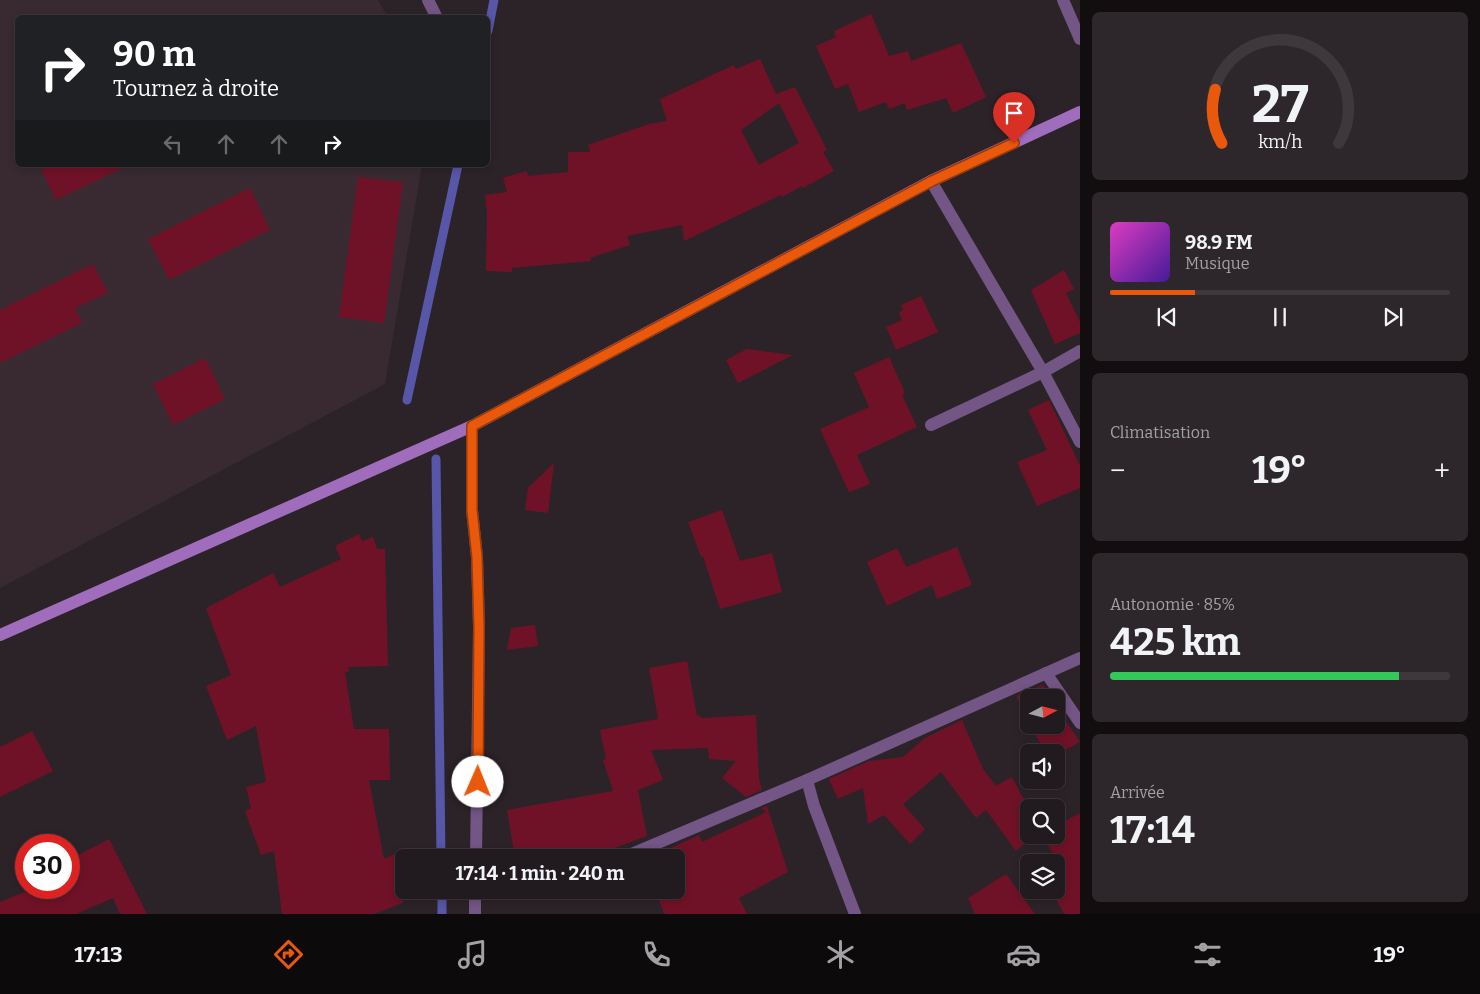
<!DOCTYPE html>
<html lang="fr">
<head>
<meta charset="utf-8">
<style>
  :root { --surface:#211a1e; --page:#2d272b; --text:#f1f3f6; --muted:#a2a1a4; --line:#3e383c; --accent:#ea580c }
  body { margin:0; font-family:Bitter,serif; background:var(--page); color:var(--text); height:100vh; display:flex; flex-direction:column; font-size:19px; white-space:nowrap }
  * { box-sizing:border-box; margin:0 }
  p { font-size:16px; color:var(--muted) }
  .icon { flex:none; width:28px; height:28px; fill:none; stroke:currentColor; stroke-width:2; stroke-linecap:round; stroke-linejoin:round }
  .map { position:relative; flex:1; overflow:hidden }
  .sheet { display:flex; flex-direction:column; gap:12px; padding:12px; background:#120e10; width:400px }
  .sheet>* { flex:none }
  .guide { position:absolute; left:15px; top:15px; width:475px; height:152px; border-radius:8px; box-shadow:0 2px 8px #0003,0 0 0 1px var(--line); background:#202124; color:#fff; overflow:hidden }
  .needle { width:32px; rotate:83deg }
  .buttons { position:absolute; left:1020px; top:689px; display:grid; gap:10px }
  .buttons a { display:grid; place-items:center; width:45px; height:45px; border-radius:8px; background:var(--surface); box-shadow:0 2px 8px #0003,0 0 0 1px var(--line); font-size:25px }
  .speed { position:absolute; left:15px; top:834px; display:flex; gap:10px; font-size:25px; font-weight:700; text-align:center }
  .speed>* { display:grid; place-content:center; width:65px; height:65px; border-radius:50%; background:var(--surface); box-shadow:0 2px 8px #0003,0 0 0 1px var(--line); line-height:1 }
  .speed .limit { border:8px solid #d22; background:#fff; color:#111 }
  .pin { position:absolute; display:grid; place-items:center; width:42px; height:42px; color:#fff; margin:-51px -21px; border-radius:50% 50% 50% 0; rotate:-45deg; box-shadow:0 0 5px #0007 }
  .pin .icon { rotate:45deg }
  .me { position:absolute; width:55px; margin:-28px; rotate:1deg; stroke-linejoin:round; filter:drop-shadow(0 0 4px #0008) }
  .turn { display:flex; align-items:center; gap:18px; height:105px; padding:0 15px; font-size:22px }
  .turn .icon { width:65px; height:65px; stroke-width:2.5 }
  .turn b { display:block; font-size:35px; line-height:42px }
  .lanes { display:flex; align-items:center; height:48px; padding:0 15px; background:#0003; justify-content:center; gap:25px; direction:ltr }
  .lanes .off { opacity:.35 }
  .big { font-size:38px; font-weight:700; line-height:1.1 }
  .sheet .card { flex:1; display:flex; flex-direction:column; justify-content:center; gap:8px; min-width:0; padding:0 18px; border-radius:8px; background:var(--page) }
  .sheet .dial { align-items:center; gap:0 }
  .dial svg { height:130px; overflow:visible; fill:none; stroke:var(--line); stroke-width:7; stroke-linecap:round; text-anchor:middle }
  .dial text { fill:var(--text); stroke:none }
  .song { display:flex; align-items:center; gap:15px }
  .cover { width:60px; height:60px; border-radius:8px; background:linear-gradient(135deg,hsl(310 70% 55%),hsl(260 70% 35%)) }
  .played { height:5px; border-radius:2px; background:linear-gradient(90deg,var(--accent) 25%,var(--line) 25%) }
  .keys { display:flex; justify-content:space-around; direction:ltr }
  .heat { display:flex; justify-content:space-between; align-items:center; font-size:28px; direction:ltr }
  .charge { height:8px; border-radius:4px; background:linear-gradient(90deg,#34c759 85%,var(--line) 0) }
  .trip { position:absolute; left:395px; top:849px; width:290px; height:50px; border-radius:8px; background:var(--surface); box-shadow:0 2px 8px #0003,0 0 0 1px var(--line); font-weight:700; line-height:50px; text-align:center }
  .menu { display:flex; height:80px; justify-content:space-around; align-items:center; background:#0d0a0c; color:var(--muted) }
  .menu .icon { width:35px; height:35px }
  .menu .current { color:var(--accent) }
  .menu b { font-size:22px; color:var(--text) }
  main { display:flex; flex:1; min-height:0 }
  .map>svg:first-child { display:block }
  .built { fill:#392a32 }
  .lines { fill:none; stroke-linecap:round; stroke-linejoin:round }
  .stream { stroke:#5756a8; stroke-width:9 }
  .building { fill:#701227; fill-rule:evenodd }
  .street { stroke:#735586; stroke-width:12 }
  .secondary { stroke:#a06dbd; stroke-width:12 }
  .route-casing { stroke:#983908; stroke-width:12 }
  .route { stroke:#ea580c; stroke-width:9 }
</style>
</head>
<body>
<main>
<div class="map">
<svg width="1080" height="914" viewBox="0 0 1080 914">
  <rect width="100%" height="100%" fill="#2c2328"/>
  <!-- built -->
  <polygon class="built" points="0,0 378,0 388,17 18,18 18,165 422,165 385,384 0,588"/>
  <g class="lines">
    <!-- stream -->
    <g class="stream">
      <polyline points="488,31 494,0"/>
      <polyline points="407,400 458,165"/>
      <polyline points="436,459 441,858"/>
      <polyline points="442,890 442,914"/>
    </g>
  </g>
  <!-- building -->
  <g class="building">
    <polygon points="871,14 889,56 908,51 911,61 961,43 986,97 953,113 946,98 907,110 905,103 889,109 886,102 859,112 848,84 835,89 816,46 836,37 834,31"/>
    <path d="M760,59L776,94L795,87L827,150L823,152L834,171L803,188L802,186L782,197L781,195L684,241L682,225L627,236L630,245L590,258L591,261L512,268V272L486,271L487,214L485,195L507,192L503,178L527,171L528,176L568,172V152H590L588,145L649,124L667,121L660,99L734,65L736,69ZM779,103L799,143L759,165L741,130Z"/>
    <polygon points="39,165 129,165 56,200"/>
    <polygon points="358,177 403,182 384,323 339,317"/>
    <polygon points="250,188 270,230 169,280 148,239"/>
    <polygon points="93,264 108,293 75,308 82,323 0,363 0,310"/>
    <polygon points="1064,270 1074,289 1066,293 1080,322 1080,333 1055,344 1031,290"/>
    <polygon points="921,296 938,332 896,350 886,327 902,320 899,312 903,310 901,305"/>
    <polygon points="747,349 793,355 738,383 726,360"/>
    <polygon points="889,357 905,393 902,395 917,427 857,455 870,484 849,492 820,429 869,407 854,373"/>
    <polygon points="205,358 225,399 173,425 153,384"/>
    <polygon points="1049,400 1080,466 1080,488 1037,506 1017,462 1047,450 1028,410"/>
    <polygon points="554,463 548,513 525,510 528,488"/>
    <polygon points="722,510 740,561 772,553 782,592 720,609 703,556 701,557 688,522"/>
    <polygon points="359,534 362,541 373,537 377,549 385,549 388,666 348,667 349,672 345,672 354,729 389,729 390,780 369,780 384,859 394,854 395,862 399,861 403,903 374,914 282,914 274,851 261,855 245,811 251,808 246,787 266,782 256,726 227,740 206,686 231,675 206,608 273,573 280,587 341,559 335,546"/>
    <polygon points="957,547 972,585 937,599 932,585 887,606 867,562 897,548 906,567"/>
    <polygon points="535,625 538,646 507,650 511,628"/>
    <polygon points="687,661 697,716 700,715 701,718 756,715 759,779 762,790 746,797 722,778 736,761 709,759 708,748 651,750 663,780 638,790 647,836 588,858 515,858 507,810 613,791 603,760 606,759 600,730 658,719 649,668"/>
    <polygon points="1043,685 1051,698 1029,698 1029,725 1016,696"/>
    <polygon points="1056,706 1080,742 1056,755 1056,752 1046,752 1029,725 1056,725"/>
    <polygon points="962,720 983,769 996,786 1012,777 1029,809 1029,840 1016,851 986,810 976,818 941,772 903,804 925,829 910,844 884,815 868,824 863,788 838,799 829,779 869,761 903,757 925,738"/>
    <polygon points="32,731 53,771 0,797 0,747"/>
    <polygon points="767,806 788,872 739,898 747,914 664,914 655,890 676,890 676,858 657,858 656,855 699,835 702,842 766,812 761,808"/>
    <polygon points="1080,813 1080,914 1064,914 1051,890 1056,890 1056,878 1064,873 1042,835 1056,835 1056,826"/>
    <polygon points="109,839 147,914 120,914 113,898 76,914 0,914 0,902 34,888 69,888 69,860"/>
    <polygon points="1006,874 1035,914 975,914 968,898"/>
  </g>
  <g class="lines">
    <!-- street -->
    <g class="street">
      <polyline points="428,0 437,18"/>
      <polyline points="1063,0 1080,39"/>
      <polyline points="931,181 1043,372 1080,442"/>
      <polyline points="931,425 1043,372 1080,351"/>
      <polyline points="472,426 472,510 477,557 479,627 476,858"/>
      <polyline points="1046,673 1080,723"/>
      <polyline points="807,780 814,806 855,914"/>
      <polyline points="622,858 807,780 1080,658"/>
      <polyline points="475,890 475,914"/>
      <polyline points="475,893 498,890"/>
    </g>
    <!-- secondary -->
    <polyline class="secondary" points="0,635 472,426 931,181 1080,112"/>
  </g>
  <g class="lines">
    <defs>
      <polyline id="route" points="478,782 479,627 477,557 472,510 472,426 932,181 1014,143"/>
    </defs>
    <!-- route casing -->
    <use href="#route" class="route-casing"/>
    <!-- route -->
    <use href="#route" class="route"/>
  </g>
</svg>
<div class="buttons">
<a><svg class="needle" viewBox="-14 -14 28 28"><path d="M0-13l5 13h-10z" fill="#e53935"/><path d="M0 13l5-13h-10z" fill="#a2a1a4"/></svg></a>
<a><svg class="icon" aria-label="sound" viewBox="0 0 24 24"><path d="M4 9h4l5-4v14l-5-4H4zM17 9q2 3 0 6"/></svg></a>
<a><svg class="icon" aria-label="search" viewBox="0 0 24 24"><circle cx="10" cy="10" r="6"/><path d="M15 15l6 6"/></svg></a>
<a><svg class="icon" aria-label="layers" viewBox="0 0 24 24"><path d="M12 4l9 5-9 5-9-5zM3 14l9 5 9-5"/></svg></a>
</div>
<div class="speed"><div class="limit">30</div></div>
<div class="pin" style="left:1014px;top:143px;background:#d93025"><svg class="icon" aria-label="arrive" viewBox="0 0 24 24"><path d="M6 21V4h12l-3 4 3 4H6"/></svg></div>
<svg class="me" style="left:478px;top:782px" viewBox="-20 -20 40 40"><circle r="19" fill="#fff"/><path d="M0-13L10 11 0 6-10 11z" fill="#ea580c"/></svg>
<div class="trip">17:14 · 1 min · 240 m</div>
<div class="guide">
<div class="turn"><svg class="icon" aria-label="right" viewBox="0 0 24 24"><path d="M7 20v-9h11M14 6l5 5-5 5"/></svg><div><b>90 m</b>Tournez à droite</div></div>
<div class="lanes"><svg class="icon off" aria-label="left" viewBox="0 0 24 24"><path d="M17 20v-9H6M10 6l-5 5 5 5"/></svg><svg class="icon off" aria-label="ahead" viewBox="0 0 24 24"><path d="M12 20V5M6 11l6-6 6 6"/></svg><svg class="icon off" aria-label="ahead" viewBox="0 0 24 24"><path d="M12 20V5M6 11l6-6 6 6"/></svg><svg class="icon" aria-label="right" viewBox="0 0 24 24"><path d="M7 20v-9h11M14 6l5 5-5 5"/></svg></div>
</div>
</div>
<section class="sheet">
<div class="card dial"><svg viewBox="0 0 100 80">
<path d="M14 69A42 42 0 1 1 86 69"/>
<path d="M14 69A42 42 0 0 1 10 36" stroke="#ea580c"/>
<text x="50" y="56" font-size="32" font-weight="700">27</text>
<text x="50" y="72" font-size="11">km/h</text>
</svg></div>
<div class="card">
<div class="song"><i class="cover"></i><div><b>98.9 FM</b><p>Musique</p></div></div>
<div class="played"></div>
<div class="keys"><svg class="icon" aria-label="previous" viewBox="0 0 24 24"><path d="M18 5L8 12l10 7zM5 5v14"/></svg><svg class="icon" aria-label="pause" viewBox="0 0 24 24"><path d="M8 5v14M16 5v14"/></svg><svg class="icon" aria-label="next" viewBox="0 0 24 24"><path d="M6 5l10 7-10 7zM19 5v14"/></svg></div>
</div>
<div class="card"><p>Climatisation</p>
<div class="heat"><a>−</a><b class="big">19°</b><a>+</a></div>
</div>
<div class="card"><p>Autonomie · 85%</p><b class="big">425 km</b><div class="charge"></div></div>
<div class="card"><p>Arrivée</p><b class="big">17:14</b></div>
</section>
</main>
<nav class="menu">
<b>17:13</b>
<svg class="icon current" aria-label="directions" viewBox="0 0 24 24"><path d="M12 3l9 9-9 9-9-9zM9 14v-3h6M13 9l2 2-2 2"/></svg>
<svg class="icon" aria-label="music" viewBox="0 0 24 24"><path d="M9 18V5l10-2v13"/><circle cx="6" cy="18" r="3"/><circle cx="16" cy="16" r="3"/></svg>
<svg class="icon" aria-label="phone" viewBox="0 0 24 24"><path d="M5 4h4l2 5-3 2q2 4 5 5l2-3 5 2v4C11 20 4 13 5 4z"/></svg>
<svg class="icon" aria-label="climate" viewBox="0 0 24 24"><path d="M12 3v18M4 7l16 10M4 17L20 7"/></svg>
<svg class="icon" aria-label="car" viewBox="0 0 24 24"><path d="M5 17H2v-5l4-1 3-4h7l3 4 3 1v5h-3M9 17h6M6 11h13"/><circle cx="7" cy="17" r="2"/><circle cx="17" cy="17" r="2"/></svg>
<svg class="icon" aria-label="filters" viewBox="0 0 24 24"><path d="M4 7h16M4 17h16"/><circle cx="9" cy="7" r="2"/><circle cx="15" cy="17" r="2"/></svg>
<b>19°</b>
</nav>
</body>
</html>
